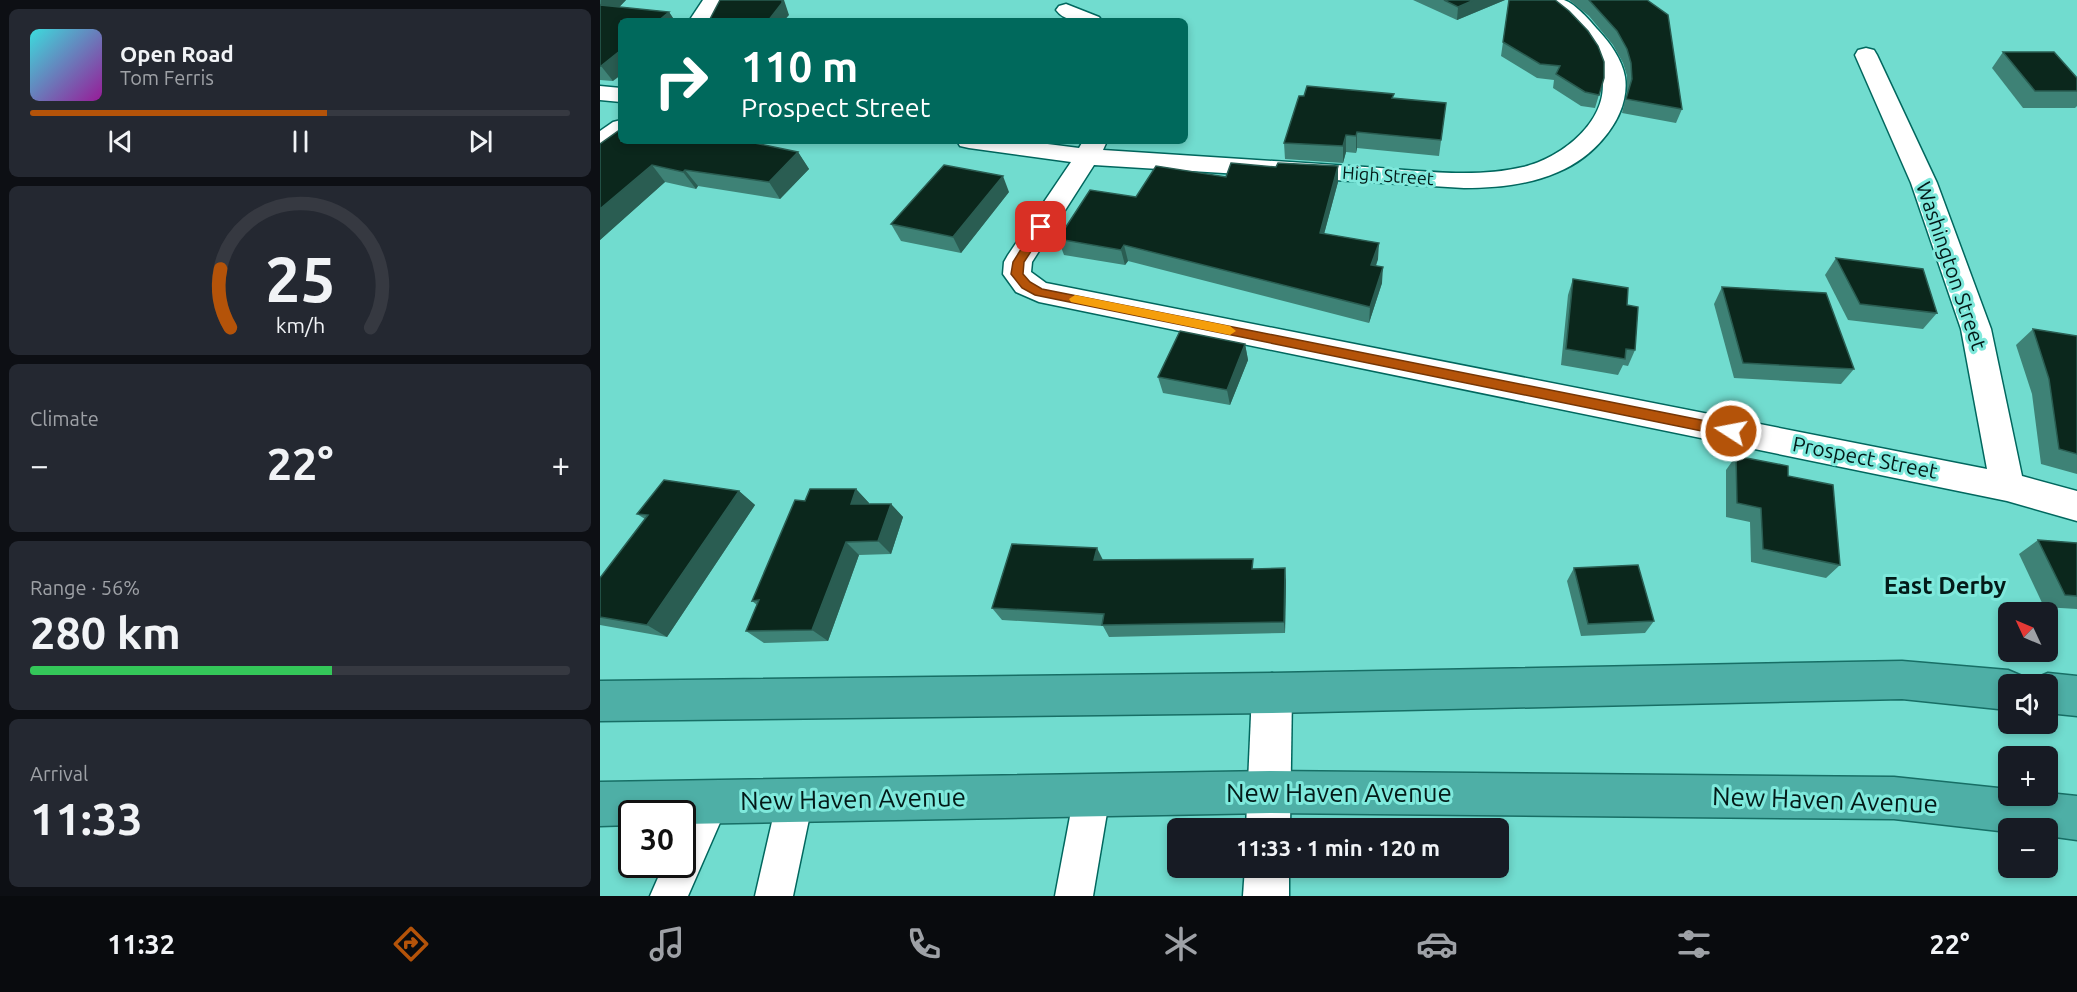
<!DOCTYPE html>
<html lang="en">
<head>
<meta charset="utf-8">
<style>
  :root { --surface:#171b24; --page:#242831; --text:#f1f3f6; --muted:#9ea1a6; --line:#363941; --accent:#b45309 }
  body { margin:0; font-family:Ubuntu,sans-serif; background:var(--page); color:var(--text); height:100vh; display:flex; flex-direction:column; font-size:22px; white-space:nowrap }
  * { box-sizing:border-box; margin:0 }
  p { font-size:20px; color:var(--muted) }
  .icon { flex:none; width:33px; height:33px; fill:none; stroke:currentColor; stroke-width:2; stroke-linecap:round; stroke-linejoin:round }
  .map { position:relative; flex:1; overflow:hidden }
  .sheet { display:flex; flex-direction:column; gap:9px; padding:9px; background:#0d0f14; width:600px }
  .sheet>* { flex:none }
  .guide { position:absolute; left:18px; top:18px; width:570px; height:126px; border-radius:9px; box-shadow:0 3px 9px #0003; background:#00695c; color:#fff; overflow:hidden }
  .needle { width:39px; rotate:314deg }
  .buttons { position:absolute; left:1398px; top:602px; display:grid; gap:12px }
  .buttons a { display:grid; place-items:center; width:60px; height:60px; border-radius:9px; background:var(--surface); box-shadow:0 3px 9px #0003; font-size:30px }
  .speed { position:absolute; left:18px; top:800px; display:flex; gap:12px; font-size:30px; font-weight:700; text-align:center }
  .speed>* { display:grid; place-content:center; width:78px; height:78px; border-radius:50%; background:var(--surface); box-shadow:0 3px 9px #0003; line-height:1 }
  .speed .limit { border:3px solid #111; border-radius:9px; background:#fff; color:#111 }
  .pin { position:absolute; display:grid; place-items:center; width:51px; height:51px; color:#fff; margin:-26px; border-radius:12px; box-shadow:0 3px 9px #0006 }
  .me { position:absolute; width:66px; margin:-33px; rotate:281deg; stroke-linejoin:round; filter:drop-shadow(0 0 4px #0008) }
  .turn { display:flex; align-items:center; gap:21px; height:126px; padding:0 24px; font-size:27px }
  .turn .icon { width:78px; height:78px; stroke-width:2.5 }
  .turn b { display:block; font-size:42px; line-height:51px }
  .big { font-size:45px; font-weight:700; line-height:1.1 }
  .sheet .card { flex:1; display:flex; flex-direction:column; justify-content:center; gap:9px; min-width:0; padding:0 21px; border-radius:9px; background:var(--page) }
  .sheet .dial { align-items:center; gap:0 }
  .dial svg { height:156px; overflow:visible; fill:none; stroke:var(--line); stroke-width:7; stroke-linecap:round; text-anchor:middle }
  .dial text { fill:var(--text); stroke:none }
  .song { display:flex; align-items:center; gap:18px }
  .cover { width:72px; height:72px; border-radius:9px; background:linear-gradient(135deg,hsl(180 70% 55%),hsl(300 70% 35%)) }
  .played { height:6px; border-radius:3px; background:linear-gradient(90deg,var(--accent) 55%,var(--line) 55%) }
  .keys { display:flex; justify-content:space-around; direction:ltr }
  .heat { display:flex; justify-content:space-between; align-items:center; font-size:33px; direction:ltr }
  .charge { height:9px; border-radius:4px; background:linear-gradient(90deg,#34c759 56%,var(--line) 0) }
  .trip { position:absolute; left:567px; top:818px; width:342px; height:60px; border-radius:9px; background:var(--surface); box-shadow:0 3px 9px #0003; font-weight:700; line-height:60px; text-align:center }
  .dock { display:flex; height:96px; justify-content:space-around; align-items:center; background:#090b0e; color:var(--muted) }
  .dock .icon { width:42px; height:42px }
  .dock .current { color:var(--accent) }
  .dock b { font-size:27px; color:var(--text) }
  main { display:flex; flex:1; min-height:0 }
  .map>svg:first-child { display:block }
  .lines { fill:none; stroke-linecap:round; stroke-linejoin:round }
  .service-casing { stroke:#01675e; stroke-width:3 }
  .minor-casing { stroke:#01675e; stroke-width:3 }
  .trunk-casing { stroke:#176e65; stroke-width:3 }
  .service { fill:#fff; fill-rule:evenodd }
  .minor { fill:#fff; fill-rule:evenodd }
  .trunk { fill:#4eafa6; fill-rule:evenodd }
  .wall { fill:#3e8276 }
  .shaded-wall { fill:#2a5d52 }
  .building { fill:#0b271c; stroke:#2a5d52; stroke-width:1.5 }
  .route { fill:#b45309; stroke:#753606; stroke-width:1.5 }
  .slow { fill:#f59e0b }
  .labels { text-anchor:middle; stroke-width:6; stroke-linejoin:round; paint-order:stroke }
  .far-street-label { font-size:18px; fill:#031a18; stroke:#7fe9dc }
  .street-label { font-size:21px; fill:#031a18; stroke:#7fe9dc }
  .quarter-label { font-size:24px; font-weight:bold; fill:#031a18; stroke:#7fe9dc }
  .near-street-label { font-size:26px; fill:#031a18; stroke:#7fe9dc }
</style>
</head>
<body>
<main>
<section class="sheet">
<div class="card">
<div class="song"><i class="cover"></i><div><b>Open Road</b><p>Tom Ferris</p></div></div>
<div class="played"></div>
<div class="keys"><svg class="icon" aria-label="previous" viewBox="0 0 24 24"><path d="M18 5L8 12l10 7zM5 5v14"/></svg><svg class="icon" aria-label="pause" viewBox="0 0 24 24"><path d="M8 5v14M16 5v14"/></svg><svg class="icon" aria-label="next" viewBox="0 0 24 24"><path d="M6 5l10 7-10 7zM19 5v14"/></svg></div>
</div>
<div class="card dial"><svg viewBox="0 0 100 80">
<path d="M14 69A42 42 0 1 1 86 69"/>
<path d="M14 69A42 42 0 0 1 9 39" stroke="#b45309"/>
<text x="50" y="56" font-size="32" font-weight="700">25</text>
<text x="50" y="72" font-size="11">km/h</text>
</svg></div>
<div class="card"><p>Climate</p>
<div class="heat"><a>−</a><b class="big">22°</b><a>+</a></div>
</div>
<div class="card"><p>Range · 56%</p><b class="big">280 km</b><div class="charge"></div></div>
<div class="card"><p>Arrival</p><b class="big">11:33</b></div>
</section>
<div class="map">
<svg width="1477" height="896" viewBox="0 0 1477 896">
  <rect width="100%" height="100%" fill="#71dccf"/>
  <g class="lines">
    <defs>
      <g id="service">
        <polygon points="492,777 504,783 510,795 493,896 455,896 474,795 480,783"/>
        <polygon points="195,782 207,788 213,800 193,896 155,896 177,800 183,788"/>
        <polygon points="111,784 123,790 129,802 88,896 50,896 64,864 82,864 82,825 99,790"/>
      </g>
      <g id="minor">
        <polygon points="103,0 123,0 109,21 89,21"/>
        <path d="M941,0C947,0 957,0 964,0C976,4 990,21 998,30C1010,43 1022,59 1025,77C1031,117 993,158 958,172C928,185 897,188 864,188L494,165L432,262L431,272L446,283L1387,469L1361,329L1311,183L1255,55L1258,50L1266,48L1274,50L1277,55L1337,183L1391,329L1422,476L1477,491V521L1407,501L439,302L416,292L403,274L404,262L408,255L471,162L369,148L360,146L357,141H424L479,148L483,141H507L503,150C590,156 678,161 765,167C816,170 873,179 923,167C962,158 1010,120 1002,76C998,52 979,32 961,17C954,12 946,8 941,0Z"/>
        <path d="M466,4L499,17L502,21C487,21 466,24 456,10L459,6Z"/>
        <polygon points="0,86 21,88 21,102 0,100"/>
        <polygon points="21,120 21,139 9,148 0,150 0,131 13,122"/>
        <polygon points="672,673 686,679 692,693 690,828 646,828 652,693 658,679"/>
        <polygon points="645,867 689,867 689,896 643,896"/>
      </g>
      <g id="trunk">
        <polygon points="1302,661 1408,670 1422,676 1425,684 1408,684 1408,710 1302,699 672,713 0,721 0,681 672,673"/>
        <polygon points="1448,673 1477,676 1477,716 1448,713 1448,684 1432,684 1434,679"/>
        <polygon points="670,771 1294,777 1408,789 1408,795 1448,795 1448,793 1477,796 1477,840 1448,836 1448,828 1408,828 1408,832 1294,819 670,813 82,824 82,813 32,813 32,825 0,826 0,782"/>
      </g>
    </defs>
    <!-- service casing -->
    <use href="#service" class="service-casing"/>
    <!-- minor casing -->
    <use href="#minor" class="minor-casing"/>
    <!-- trunk casing -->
    <use href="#trunk" class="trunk-casing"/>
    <!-- service -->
    <use href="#service" class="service"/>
    <!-- minor -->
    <use href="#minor" class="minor"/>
    <!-- trunk -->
    <use href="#trunk" class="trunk"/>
  </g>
  <!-- wall -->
  <g class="wall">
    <polygon points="0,0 26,0 19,7 69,12 75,21 21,21 13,81 0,80"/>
    <polygon points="813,0 905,0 857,20"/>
    <polygon points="909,0 1004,78 995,108 981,106 953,88 954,80 937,78 901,56"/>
    <polygon points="969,0 1047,0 1082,109 1076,123 1022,113 1027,92 1027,76 1023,63 1013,45 989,16"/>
    <polygon points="1403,52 1477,78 1477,106 1475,108 1423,108 1392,68"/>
    <polygon points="794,98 846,103 839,156 757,148 756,153 746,152 743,163 685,159 684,143"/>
    <polygon points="0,144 198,152 209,169 180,199 98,186 96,189 65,182 0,240"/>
    <polygon points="738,166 738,182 724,234 778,259 776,266 782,283 769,323 528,261 525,265 464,255 458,239 536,197 626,177"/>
    <polygon points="409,192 361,253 301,241 291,224"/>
    <polygon points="1236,258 1337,313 1323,329 1248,320 1225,275"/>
    <polygon points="973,279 1027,305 1035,350 1028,366 1023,365 1018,375 961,365 968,295"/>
    <polygon points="1122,287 1254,369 1241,384 1134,378 1114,304"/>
    <polygon points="1433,329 1477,336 1477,474 1441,464 1432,394 1416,345"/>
    <polygon points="645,344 648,360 630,405 563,393 558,377"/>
    <polygon points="1136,456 1188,476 1240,565 1226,578 1151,562 1150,522 1126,517 1126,470"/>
    <polygon points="256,489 269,503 269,504 291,504 303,517 291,554 259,555 228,641 164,643 146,631 157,605 152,601 205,501"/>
    <polygon points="139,491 155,505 67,637 0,625 0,578 45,519 37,514"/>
    <polygon points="1438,540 1477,543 1477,609 1444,607 1419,554"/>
    <polygon points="503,560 655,569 686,581 685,633 509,637 503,626 402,620 392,608"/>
    <polygon points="974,568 1054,621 1045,633 981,636 967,581"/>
  </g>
  <!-- shaded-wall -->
  <g class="shaded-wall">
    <polygon points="1,0 26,0 7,20 0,11"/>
    <polygon points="182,0 184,0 189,15 184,21 168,21"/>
    <polygon points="874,0 905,0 857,20 858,7"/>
    <polygon points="69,12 75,21 58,21"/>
    <polygon points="21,50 21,75 13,81 1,66"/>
    <polygon points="757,132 757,148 756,153 756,136"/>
    <polygon points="746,135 746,152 743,163 743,146"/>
    <polygon points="198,152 209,169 180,199 169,182"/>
    <polygon points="52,165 65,182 0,240 0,209"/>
    <polygon points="738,166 738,182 720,249 720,233"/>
    <polygon points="85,170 98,186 96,189 83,172"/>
    <polygon points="403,176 409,192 361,253 353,237"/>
    <polygon points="779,243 778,259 770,281 771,265"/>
    <polygon points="524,245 528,261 525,265 521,250"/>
    <polygon points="783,267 782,283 769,323 770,307"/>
    <polygon points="645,344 648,360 630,405 627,390"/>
    <polygon points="256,489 269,503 264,518 251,504"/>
    <polygon points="139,491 155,505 67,637 47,625"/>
    <polygon points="291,504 303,517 291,554 278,541"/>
    <polygon points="246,542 259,555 228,641 212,630"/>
    <polygon points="497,548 504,562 494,560"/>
    <polygon points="685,568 686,581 685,633 684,622"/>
  </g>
  <!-- building -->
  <g class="building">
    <polygon points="120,0 182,0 182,3 168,21 109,21"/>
    <polygon points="844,0 874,0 858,7"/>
    <polygon points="909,0 955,0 969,11 988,31 998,46 1004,62 1004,78 999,95 985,92 956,74 960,66 940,64 903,42"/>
    <polygon points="989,0 1047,0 1068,15 1082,109 1026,99 1032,79 1031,63 1027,49 1017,31"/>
    <polygon points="0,5 69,12 58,21 21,21 21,50 1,66 0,66"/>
    <polygon points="1403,52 1454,52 1477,78 1477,91 1435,91"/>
    <polygon points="707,86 794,94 792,98 846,103 841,140 757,132 756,136 746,135 743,146 684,143 699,96 704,96"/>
    <polygon points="21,129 21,141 145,141 198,152 169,182 85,170 83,172 52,165 0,209 0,144"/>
    <polygon points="631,163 676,167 678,163 738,166 720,233 779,243 771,265 783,267 770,307 524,245 521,250 458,239 490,190 536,197 556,166 626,177"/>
    <polygon points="344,165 403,176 353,237 291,224"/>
    <polygon points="1236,258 1323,269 1337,313 1260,304"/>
    <polygon points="973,279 1028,288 1027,305 1038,307 1035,350 1026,349 1025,359 966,349"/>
    <polygon points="1122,287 1226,293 1254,369 1143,363"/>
    <polygon points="1433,329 1477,336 1477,454 1459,449 1449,379"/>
    <polygon points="580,331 645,344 627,390 558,377"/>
    <polygon points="1136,456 1188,466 1188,476 1233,485 1240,565 1163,549 1161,508 1137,503"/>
    <polygon points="64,480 139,491 47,625 0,617 0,578 48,515 37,514"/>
    <polygon points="210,489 256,489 251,504 291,504 278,541 246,542 212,630 146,631 159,600 152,601 195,500 205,501"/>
    <polygon points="1438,540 1477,543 1477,596 1465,595"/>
    <polygon points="412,544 497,548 494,560 653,559 652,569 685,568 684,622 502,625 504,614 392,608"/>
    <polygon points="1038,565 1054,621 988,624 974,568"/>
  </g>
  <!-- route -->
  <polygon class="route" points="441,223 447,227 424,262 423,274 430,282 442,289 1131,426 1137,431 1131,437 435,295 422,288 411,274 413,262 437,224"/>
  <!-- slow -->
  <polygon class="slow" points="475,295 630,326 636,331 630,335 471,302 469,299"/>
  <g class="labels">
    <!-- far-street labels -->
    <g class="far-street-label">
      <text transform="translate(788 176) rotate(4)" y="6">High Street</text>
    </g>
    <!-- street labels -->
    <g class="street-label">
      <text transform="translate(1351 266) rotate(71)" y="7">Washington Street</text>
      <text transform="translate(1265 458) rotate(11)" y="7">Prospect Street</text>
    </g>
    <!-- quarter labels -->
    <g class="quarter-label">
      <text x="1345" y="594">East Derby</text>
    </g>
    <!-- near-street labels -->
    <g class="near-street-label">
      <text x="739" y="802">New Haven Avenue</text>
      <text transform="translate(253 799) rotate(-1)" y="9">New Haven Avenue</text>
      <text transform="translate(1225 800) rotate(2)" y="9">New Haven Avenue</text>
    </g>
  </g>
</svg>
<div class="buttons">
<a><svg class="needle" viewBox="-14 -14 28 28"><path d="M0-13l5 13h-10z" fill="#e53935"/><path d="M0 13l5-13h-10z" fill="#9ea1a6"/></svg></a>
<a><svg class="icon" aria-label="sound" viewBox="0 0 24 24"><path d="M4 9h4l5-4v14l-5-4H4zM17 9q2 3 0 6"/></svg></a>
<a>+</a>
<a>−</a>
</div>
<div class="speed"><div class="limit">30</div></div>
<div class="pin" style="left:441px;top:227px;background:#d93025"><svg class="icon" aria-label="arrive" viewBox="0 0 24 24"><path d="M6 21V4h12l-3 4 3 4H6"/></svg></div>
<svg class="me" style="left:1131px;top:431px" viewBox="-20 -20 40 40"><circle r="17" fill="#b45309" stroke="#fff" stroke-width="3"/><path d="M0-11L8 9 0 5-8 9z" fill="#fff"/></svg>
<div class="trip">11:33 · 1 min · 120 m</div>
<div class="guide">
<div class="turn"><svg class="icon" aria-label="right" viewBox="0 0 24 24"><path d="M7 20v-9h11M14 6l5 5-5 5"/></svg><div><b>110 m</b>Prospect Street</div></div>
</div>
</div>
</main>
<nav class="dock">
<b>11:32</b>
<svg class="icon current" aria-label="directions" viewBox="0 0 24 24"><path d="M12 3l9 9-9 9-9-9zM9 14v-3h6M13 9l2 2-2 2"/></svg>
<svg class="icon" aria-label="music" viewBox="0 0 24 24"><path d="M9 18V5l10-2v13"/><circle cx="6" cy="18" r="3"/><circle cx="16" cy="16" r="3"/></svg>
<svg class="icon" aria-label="phone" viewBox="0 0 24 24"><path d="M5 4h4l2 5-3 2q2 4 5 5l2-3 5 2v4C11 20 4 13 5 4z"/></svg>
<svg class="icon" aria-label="climate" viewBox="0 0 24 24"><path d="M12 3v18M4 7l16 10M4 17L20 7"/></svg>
<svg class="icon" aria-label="car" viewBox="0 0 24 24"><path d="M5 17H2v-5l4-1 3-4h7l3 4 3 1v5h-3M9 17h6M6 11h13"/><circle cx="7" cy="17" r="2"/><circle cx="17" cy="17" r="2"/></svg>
<svg class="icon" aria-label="filters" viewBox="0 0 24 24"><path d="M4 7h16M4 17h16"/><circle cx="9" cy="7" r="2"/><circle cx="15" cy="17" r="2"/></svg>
<b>22°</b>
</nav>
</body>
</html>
